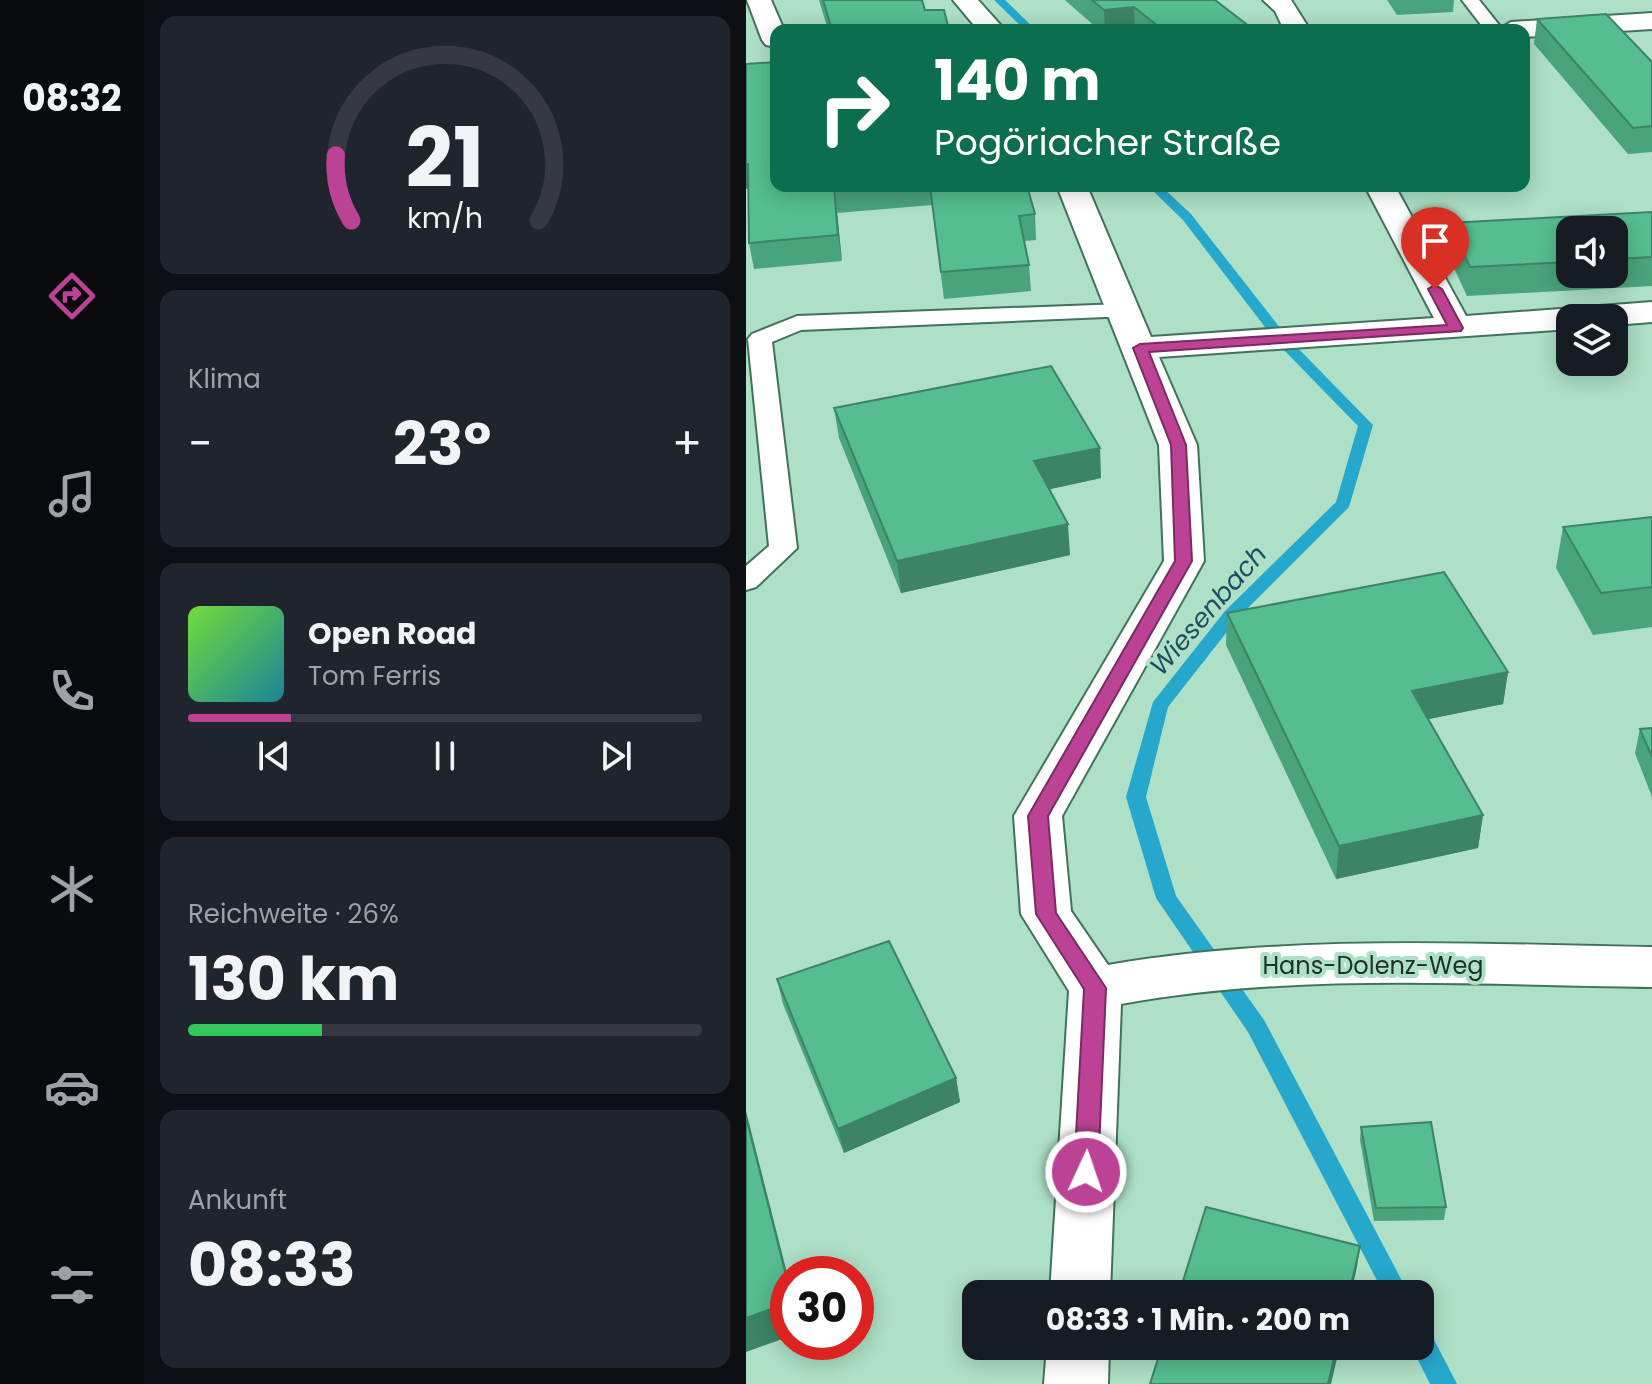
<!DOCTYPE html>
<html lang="de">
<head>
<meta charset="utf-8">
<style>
  :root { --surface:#171b24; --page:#20242c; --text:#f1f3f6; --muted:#9ea1a6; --line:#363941; --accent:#bb4295 }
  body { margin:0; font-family:Poppins,sans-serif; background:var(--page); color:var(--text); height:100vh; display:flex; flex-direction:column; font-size:30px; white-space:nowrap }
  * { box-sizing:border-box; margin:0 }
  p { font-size:26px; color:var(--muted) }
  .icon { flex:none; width:44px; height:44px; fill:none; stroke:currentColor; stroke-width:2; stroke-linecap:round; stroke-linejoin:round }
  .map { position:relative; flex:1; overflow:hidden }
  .sheet { display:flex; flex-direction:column; gap:16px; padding:16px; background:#0d0f14; width:602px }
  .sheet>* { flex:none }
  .banner { position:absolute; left:24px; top:24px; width:760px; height:168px; border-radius:16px; box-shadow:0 4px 20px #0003; background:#0b6e4f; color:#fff; overflow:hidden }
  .fabs { position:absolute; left:810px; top:216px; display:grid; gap:16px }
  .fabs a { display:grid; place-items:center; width:72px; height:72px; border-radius:16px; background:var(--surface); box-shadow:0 4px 20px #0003; font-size:40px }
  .speed { position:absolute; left:24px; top:1256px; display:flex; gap:16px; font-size:40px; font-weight:700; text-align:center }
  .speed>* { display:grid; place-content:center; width:104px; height:104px; border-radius:50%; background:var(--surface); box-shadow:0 4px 20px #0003; line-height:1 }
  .speed .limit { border:12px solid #d22; background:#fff; color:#111 }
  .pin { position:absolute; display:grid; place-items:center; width:68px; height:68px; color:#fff; margin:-82px -34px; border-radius:50% 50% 50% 0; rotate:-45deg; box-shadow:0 0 8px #0007 }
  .pin .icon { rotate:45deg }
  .me { position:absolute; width:88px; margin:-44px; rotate:3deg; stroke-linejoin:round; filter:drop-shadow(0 0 6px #0008) }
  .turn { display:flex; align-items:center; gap:28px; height:168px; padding:0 32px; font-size:36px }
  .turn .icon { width:104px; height:104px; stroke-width:2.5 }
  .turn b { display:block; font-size:56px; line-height:68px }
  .big { font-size:60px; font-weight:700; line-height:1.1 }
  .sheet .card { flex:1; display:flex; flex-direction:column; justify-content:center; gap:12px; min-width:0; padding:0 28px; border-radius:16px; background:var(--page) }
  .sheet .dial { align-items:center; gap:0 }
  .dial svg { height:208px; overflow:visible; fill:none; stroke:var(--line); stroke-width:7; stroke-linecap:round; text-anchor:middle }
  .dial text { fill:var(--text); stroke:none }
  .song { display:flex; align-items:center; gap:24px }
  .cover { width:96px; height:96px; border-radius:12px; background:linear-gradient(135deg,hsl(100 70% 55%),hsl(190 70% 35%)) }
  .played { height:8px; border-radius:4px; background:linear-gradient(90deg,var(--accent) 20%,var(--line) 20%) }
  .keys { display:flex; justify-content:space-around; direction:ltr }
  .heat { display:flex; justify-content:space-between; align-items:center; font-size:44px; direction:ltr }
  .charge { height:12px; border-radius:6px; background:linear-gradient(90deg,#34c759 26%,var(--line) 0) }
  .trip { position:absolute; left:216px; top:1280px; width:472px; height:80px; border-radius:16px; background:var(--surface); box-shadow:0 4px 20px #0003; font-weight:700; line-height:80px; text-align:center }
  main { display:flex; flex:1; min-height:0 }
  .menu { display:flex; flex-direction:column; width:144px; justify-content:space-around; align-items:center; background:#090b0e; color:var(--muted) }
  .menu .icon { width:56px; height:56px }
  .menu .selected { color:var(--accent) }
  .menu b { font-size:36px; color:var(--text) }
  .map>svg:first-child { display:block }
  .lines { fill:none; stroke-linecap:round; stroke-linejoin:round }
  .stream { fill:#26a8cd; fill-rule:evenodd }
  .service-casing { stroke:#42725c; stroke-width:4 }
  .minor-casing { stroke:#42725c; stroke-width:4 }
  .path { stroke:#7aa38f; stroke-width:3; stroke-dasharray:5 3; stroke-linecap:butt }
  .service { fill:#fff; fill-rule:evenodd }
  .minor { fill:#fff; fill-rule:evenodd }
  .wall { fill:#49a37b; fill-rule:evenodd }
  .shaded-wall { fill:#3c8464 }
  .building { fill:#55bd8f; stroke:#3c8464; stroke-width:2 }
  .route { fill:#bb4295; stroke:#7a2b61; stroke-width:2 }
  .labels { text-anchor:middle; stroke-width:8; stroke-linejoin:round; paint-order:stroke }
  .street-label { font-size:24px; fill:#1c3027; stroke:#ade0c6 }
  .water-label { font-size:26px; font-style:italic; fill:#1d4f5f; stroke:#ade0c6 }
</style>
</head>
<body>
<main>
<nav class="menu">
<b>08:32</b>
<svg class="icon selected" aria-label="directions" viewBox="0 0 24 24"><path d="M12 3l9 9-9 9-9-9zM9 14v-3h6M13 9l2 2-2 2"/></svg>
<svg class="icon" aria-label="music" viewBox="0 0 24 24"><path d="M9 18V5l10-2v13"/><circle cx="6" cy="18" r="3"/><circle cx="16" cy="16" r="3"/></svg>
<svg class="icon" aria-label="phone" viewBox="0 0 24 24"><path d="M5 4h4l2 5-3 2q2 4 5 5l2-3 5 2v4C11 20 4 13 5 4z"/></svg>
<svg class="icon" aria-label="climate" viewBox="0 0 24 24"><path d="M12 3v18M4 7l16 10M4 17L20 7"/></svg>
<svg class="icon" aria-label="car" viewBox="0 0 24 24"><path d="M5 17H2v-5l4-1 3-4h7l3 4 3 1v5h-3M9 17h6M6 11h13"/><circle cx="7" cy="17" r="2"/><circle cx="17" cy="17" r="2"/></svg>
<svg class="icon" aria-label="filters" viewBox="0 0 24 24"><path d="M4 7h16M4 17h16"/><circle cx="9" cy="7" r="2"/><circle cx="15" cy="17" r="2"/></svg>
</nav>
<section class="sheet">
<div class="card dial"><svg viewBox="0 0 100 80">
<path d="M14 69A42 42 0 1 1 86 69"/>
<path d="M14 69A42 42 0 0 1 8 44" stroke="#bb4295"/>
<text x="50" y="56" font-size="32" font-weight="700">21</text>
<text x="50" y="72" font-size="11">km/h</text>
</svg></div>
<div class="card"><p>Klima</p>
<div class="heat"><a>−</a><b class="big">23°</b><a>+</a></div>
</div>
<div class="card">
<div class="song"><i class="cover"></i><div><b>Open Road</b><p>Tom Ferris</p></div></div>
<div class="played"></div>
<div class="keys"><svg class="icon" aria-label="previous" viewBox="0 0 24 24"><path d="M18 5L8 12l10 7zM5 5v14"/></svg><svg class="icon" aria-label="pause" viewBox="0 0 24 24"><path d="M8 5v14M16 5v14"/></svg><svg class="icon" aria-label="next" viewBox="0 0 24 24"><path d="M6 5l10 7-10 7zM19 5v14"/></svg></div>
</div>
<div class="card"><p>Reichweite · 26%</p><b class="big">130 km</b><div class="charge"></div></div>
<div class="card"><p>Ankunft</p><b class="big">08:33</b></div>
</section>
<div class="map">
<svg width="906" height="1384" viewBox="0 0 906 1384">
  <rect width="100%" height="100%" fill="#ade0c6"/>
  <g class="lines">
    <!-- stream -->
    <g class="stream">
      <polygon points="248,0 259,0 290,30 279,30"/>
      <polygon points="402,186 415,186 445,214 542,338 627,425 603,507 491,619 422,707 400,797 430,896 518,1020 663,1294 638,1294 502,1032 410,898 380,797 407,702 479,611 590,502 612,426 532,344 437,220"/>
      <polygon points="674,1326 683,1330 711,1384 684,1384 665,1346 674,1346"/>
    </g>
    <defs>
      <g id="service">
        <polygon points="716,0 733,0 757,30 739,30"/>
        <polygon points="376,304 384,306 387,311 384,316 55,330 26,342 51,548 10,587 0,590 0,566 23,546 2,339 6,334 51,316"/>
      </g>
      <g id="minor">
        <polygon points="1,0 25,0 38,30 30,30 30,47 20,45 16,40"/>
        <polygon points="207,0 232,0 259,30 232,30"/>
        <polygon points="517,0 545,0 564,30 538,30 529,11"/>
        <polygon points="906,13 906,29 778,37 778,30 752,30 765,22"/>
        <path d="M311,186H341L405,337L688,318L619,186H649L720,316L906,302V322L868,325V318H824V329L413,357L451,445L458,561L316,816L325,911L362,965C542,934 724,944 906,947V987C729,985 550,972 375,1004L364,1294H304L323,991L275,914L268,816L418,561L413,445Z"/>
        <polygon points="301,1346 363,1346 362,1384 298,1384"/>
      </g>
    </defs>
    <!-- service casing -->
    <use href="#service" class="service-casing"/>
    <!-- minor casing -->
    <use href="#minor" class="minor-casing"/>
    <!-- path -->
    <polyline class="path" points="649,30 698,27"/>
    <!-- service -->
    <use href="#service" class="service"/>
    <!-- minor -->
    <use href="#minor" class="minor"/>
  </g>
  <!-- wall -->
  <g class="wall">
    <polygon points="73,0 176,0 179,10 203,30 82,30"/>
    <polygon points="319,0 469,0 508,30 353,30"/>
    <polygon points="641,0 708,0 707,12 651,15"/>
    <polygon points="791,19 906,62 906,152 882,154 788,44"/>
    <polygon points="30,186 281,186 289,214 290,240 278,241 283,265 285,291 198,299 186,205 91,213 96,261 8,269 3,243 2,189 0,189"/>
    <path d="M906,212V286L721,296L700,251L703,223ZM824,230H868V274H824Z"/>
    <polygon points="88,408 355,478 304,489 324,555 155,593 93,438"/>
    <polygon points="906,517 906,627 847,635 810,568 817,527"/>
    <polygon points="481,613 762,672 757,704 683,719 737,815 732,848 590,879 480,645"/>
    <polygon points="906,728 906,797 889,753 894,729"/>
    <polygon points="31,979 210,1078 214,1102 98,1153 37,1004"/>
    <polygon points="615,1127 700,1207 698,1220 628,1221 614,1140"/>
  </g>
  <!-- shaded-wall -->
  <g class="shaded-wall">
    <polygon points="388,7 389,30 359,30 358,10"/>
    <polygon points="0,164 2,164 6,189 0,189"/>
    <polygon points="88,188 91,213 96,261 92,235"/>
    <polygon points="354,448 355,478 291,492 288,461"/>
    <polygon points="322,524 324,555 155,593 151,561"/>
    <polygon points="762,672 757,704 663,723 666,691"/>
    <polygon points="737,815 732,848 590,879 593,846"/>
    <polygon points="210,1078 214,1102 98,1153 92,1129"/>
    <polygon points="0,1111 42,1277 42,1283 0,1117"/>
    <polygon points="614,1246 611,1267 605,1294 603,1294"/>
    <polygon points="42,1303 42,1337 0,1352 0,1318"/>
    <polygon points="591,1346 594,1346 585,1384 582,1384"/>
  </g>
  <!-- building -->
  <g class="building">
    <polygon points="77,0 176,0 179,10 198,10 203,30 86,30"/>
    <polygon points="346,0 469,0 508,30 417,30 388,7 358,10"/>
    <polygon points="860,14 906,62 906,126 887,128 791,19"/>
    <polygon points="30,62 30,186 115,186 88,188 92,235 3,243 2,164 0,164 0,64"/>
    <polygon points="184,186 281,186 289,214 273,216 283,265 195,272"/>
    <polygon points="906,212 906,257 868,259 868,230 824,230 824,262 724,267 703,223"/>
    <polygon points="305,366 354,448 288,461 322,524 151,561 88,408"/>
    <polygon points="906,517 906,587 855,593 817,527"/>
    <polygon points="698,572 762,672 666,691 737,815 593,846 481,613"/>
    <polygon points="906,728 906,757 894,729"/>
    <polygon points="143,941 210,1078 92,1129 31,979"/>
    <polygon points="0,1117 42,1283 42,1303 0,1318"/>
    <polygon points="685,1122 700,1207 630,1208 615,1127"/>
    <polygon points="460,1207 614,1246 603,1294 433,1294"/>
    <polygon points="416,1346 591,1346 582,1384 404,1384"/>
  </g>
  <!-- route -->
  <polygon class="route" points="689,285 696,289 717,328 715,331 403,352 440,445 446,561 302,816 310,913 360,988 352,1172 348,1179 340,1182 332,1179 328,1172 338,989 290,914 282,816 429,561 425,445 387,348 394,344 701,325 682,289"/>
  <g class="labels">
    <!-- street labels -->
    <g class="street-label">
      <text x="627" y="974">Hans-Dolenz-Weg</text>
    </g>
    <!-- water labels -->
    <g class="water-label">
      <text transform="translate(462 610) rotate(-49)" y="9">Wiesenbach</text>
    </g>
  </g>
</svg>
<div class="fabs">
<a><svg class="icon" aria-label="sound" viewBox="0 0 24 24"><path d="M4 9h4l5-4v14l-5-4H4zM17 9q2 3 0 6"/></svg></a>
<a><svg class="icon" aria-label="layers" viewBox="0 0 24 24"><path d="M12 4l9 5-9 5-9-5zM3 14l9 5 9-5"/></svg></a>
</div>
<div class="speed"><div class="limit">30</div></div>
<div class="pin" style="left:689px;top:289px;background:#d93025"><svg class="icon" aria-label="arrive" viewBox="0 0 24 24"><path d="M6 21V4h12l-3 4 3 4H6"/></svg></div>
<svg class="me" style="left:340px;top:1172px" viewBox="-20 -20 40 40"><circle r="17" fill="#bb4295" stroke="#fff" stroke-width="3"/><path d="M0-11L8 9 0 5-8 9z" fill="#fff"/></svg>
<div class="trip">08:33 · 1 Min. · 200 m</div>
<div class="banner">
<div class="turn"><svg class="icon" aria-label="right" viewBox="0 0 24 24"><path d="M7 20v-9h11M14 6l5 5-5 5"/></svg><div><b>140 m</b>Pogöriacher Straße</div></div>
</div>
</div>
</main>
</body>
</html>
